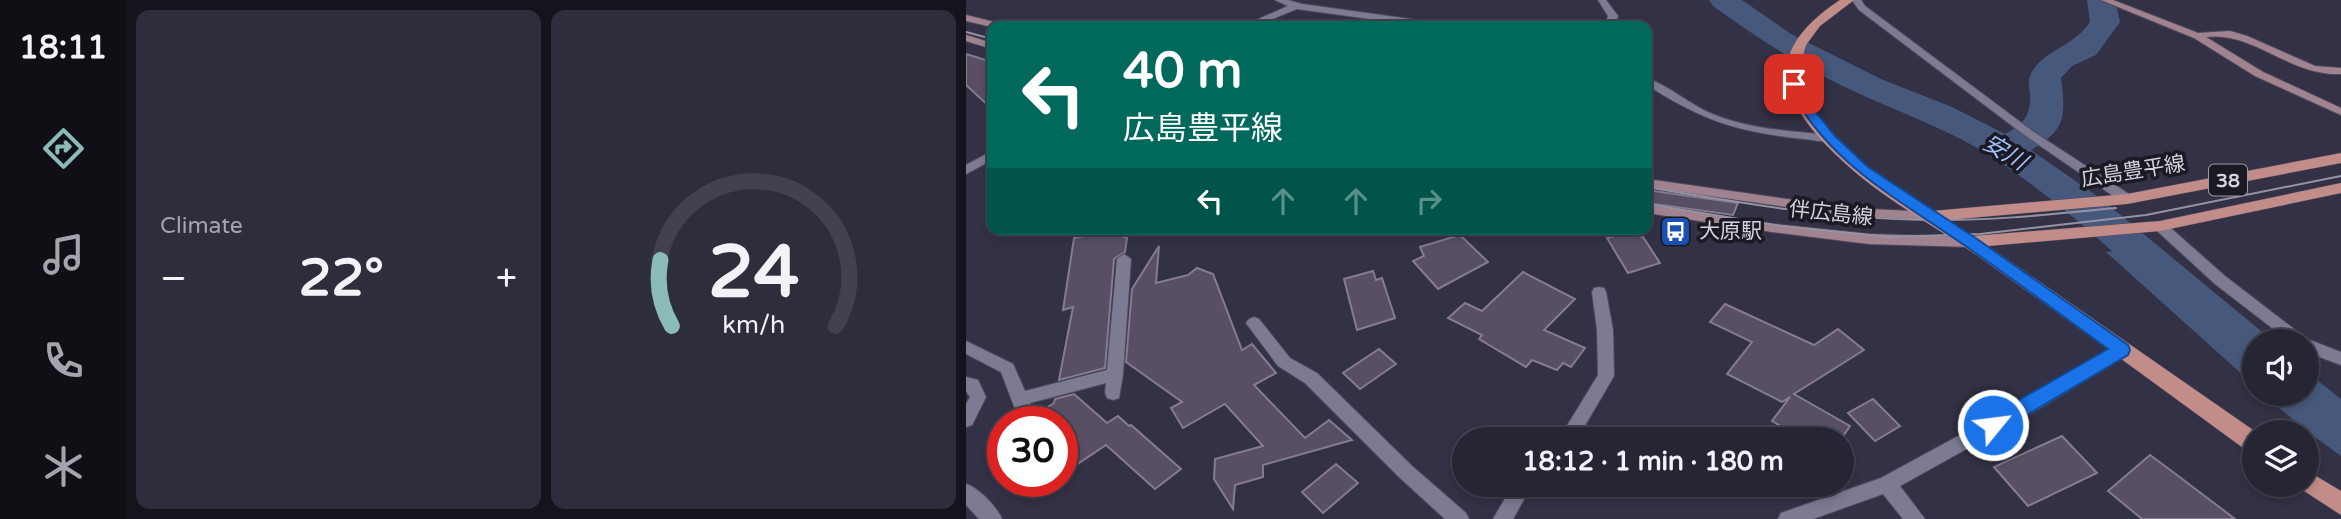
<!DOCTYPE html>
<html lang="en">
<head>
<meta charset="utf-8">
<style>
  :root { --surface:#262534; --page:#2e2d3c; --text:#f1f3f6; --muted:#a4a5ac; --line:#42424f; --accent:#8bbbb9 }
  body { margin:0; font-family:"Varela Round","Noto Sans JP",sans-serif; background:var(--page); color:var(--text); height:100vh; display:flex; flex-direction:column; font-size:26px; white-space:nowrap }
  * { box-sizing:border-box; margin:0 }
  p { font-size:23px; color:var(--muted) }
  .icon { flex:none; width:38px; height:38px; fill:none; stroke:currentColor; stroke-width:2; stroke-linecap:round; stroke-linejoin:round }
  .map { position:relative; flex:1; overflow:hidden }
  .sheet { display:flex; flex-direction:column; gap:10px; padding:10px; background:#15141d; width:840px }
  .sheet>* { flex:none }
  .banner { position:absolute; left:21px; top:21px; width:665px; height:214px; border-radius:14px; box-shadow:0 4px 10px #0003,0 0 0 2px var(--line); background:#00695c; color:#fff; overflow:hidden }
  .buttons { position:absolute; left:1276px; top:329px; display:grid; gap:14px }
  .buttons a { display:grid; place-items:center; width:77px; height:77px; border-radius:50%; background:var(--surface); box-shadow:0 4px 10px #0003,0 0 0 2px var(--line); font-size:35px }
  .speed { position:absolute; left:21px; top:406px; display:flex; gap:14px; font-size:35px; font-weight:700; text-align:center }
  .speed>* { display:grid; place-content:center; width:91px; height:91px; border-radius:50%; background:var(--surface); box-shadow:0 4px 10px #0003,0 0 0 2px var(--line); line-height:1 }
  .speed .limit { border:10px solid #d22; background:#fff; color:#111 }
  .pin { position:absolute; display:grid; place-items:center; width:60px; height:60px; color:#fff; margin:-30px; border-radius:14px; box-shadow:0 4px 10px #0006 }
  .me { position:absolute; width:77px; margin:-38px; rotate:61deg; stroke-linejoin:round; filter:drop-shadow(0 0 5px #0008) }
  .turn { display:flex; align-items:center; gap:24px; height:147px; padding:0 21px; font-size:32px }
  .turn .icon { width:91px; height:91px; stroke-width:2.5 }
  .turn b { display:block; font-size:49px; line-height:60px }
  .lanes { display:flex; align-items:center; height:66px; padding:0 21px; background:#0003; justify-content:center; gap:35px; direction:ltr }
  .lanes .off { opacity:.35 }
  .big { font-size:52px; font-weight:800; line-height:1.1 }
  .sheet .card { flex:1; display:flex; flex-direction:column; justify-content:center; gap:10px; min-width:0; padding:0 24px; border-radius:14px; background:var(--page) }
  .sheet .dial { align-items:center; gap:0 }
  .dial svg { height:182px; overflow:visible; fill:none; stroke:var(--line); stroke-width:7; stroke-linecap:round; text-anchor:middle }
  .dial text { fill:var(--text); stroke:none }
  .heat { display:flex; justify-content:space-between; align-items:center; font-size:38px; direction:ltr }
  .sheet .tiles { flex:1; display:grid; gap:10px; grid-template-columns:repeat(2,1fr) }
  .trip { position:absolute; left:486px; top:427px; width:402px; height:70px; border-radius:35px; background:var(--surface); box-shadow:0 4px 10px #0003,0 0 0 2px var(--line); font-weight:800; line-height:70px; text-align:center }
  main { display:flex; flex:1; min-height:0 }
  .menu { display:flex; flex-direction:column; width:126px; justify-content:space-around; align-items:center; background:#0f0f15; color:var(--muted) }
  .menu .icon { width:49px; height:49px }
  .menu .selected { color:var(--accent) }
  .menu b { font-size:32px; color:var(--text) }
  .map>svg:first-child { display:block }
  .water { fill:#46597c }
  .lines { fill:none; stroke-linecap:round; stroke-linejoin:round }
  .river { fill:#46597c; fill-rule:evenodd }
  .building { fill:#584f64; stroke:#857b92; stroke-width:2 }
  .street-casing { stroke:#4f4c5d; stroke-width:2 }
  .secondary-casing { stroke:#4f4c5d; stroke-width:2 }
  .primary-casing { stroke:#4f4c5d; stroke-width:1 }
  .street { fill:#7d7b93; fill-rule:evenodd }
  .secondary { fill:#a0838e; fill-rule:evenodd }
  .primary { fill:#c28c89; fill-rule:evenodd }
  .tram { stroke:#9593a3; stroke-width:2 }
  .route { fill:#1a73e8; stroke:#114b97; stroke-width:2 }
  .labels { text-anchor:middle; stroke-width:7; stroke-linejoin:round; paint-order:stroke }
  .shield { fill:#1b1a23; stroke:#9c9ba7; stroke-width:2 }
  .shield-label { font-size:19px; font-weight:bold; fill:#d3d2df }
  .street-label { font-size:21px; fill:#d3d2df; stroke:#1b1a23 }
  .poi-label { font-size:21px; fill:#d3d2df; stroke:#1b1a23; text-anchor:start }
  .water-label { font-size:23px; font-style:italic; fill:#a1c1fd; stroke:#1b1a23 }
</style>
</head>
<body>
<main>
<nav class="menu">
<b>18:11</b>
<svg class="icon selected" aria-label="directions" viewBox="0 0 24 24"><path d="M12 3l9 9-9 9-9-9zM9 14v-3h6M13 9l2 2-2 2"/></svg>
<svg class="icon" aria-label="music" viewBox="0 0 24 24"><path d="M9 18V5l10-2v13"/><circle cx="6" cy="18" r="3"/><circle cx="16" cy="16" r="3"/></svg>
<svg class="icon" aria-label="phone" viewBox="0 0 24 24"><path d="M5 4h4l2 5-3 2q2 4 5 5l2-3 5 2v4C11 20 4 13 5 4z"/></svg>
<svg class="icon" aria-label="climate" viewBox="0 0 24 24"><path d="M12 3v18M4 7l16 10M4 17L20 7"/></svg>
</nav>
<section class="sheet">
<div class="tiles">
<div class="card"><p>Climate</p>
<div class="heat"><a>−</a><b class="big">22°</b><a>+</a></div>
</div>
<div class="card dial"><svg viewBox="0 0 100 80">
<path d="M14 69A42 42 0 1 1 86 69"/>
<path d="M14 69A42 42 0 0 1 9 40" stroke="#8bbbb9"/>
<text x="50" y="56" font-size="32" font-weight="700">24</text>
<text x="50" y="72" font-size="11">km/h</text>
</svg></div>
</div>
</section>
<div class="map">
<svg width="1375" height="519" viewBox="0 0 1375 519">
  <rect width="100%" height="100%" fill="#333145"/>
  <!-- water -->
  <g class="water">
    <polygon points="1186,246 1302,341 1288,341 1288,385 1140,252"/>
    <polygon points="1341,372 1375,399 1375,456 1335,427 1298,394 1340,394"/>
  </g>
  <g class="lines">
    <!-- river -->
    <path class="river" d="M743,0H776L825,34L915,79L986,107L1039,134C1059,124 1065,115 1064,92C1063,87 1062,80 1064,76C1074,51 1108,47 1124,22L1121,0H1149L1154,22L1130,55L1106,66L1095,78C1100,116 1100,130 1065,150L1134,198L1306,340L1288,341V373L1270,368C1192,295 1116,215 1026,157C984,130 937,114 892,93C840,70 793,39 747,6Z"/>
  </g>
  <!-- building -->
  <g class="building">
    <polygon points="0,54 26,62 26,109 0,85"/>
    <polygon points="681,190 772,203 767,215 681,203"/>
    <polygon points="142,231 161,238 159,252 148,259 139,368 93,380 107,307 97,310 108,238"/>
    <polygon points="660,233 677,237 694,263 662,273 641,238"/>
    <polygon points="494,235 522,262 472,289 447,261 458,256 454,247"/>
    <polygon points="193,246 190,283 222,275 231,268 247,274 276,350 286,344 310,373 288,385 339,438 363,420 386,440 297,465 297,477 269,485 267,509 248,479 249,459 297,446 259,404 217,428 205,408 216,402 160,362 166,289"/>
    <polygon points="407,271 410,280 416,278 429,318 391,330 378,279"/>
    <polygon points="557,272 609,299 578,330 619,348 605,367 597,363 591,370 566,360 560,367 513,339 516,335 482,318 499,303 516,311"/>
    <polygon points="759,304 848,345 872,329 898,350 828,394 884,426 875,439 837,439 806,421 824,397 816,402 761,374 786,342 744,322"/>
    <polygon points="413,349 430,364 394,389 377,373"/>
    <polygon points="108,394 141,423 152,416 163,426 165,425 215,469 189,489 140,445 107,467 96,450 112,440 96,422 79,409 88,403 89,399"/>
    <polygon points="907,399 934,426 909,441 882,413"/>
    <polygon points="1096,436 1131,473 1062,506 1028,467"/>
    <polygon points="1184,455 1207,472 1269,519 1176,519 1142,491"/>
    <polygon points="370,464 392,483 357,513 336,492"/>
  </g>
  <g class="lines">
    <defs>
      <g id="street">
        <polygon points="309,0 322,0 336,4 473,23 478,26 455,26 331,9 289,26 277,26 322,6"/>
        <polygon points="632,0 640,0 652,16 649,26 639,26 642,16"/>
        <polygon points="886,0 895,0 899,6 1065,130 1166,196 1167,199 1166,202 1156,202 1057,134 893,10"/>
        <path d="M681,78C703,86 722,103 744,113C781,129 823,131 863,135L869,138C861,144 848,140 838,139C771,132 737,121 681,85Z"/>
        <polygon points="26,151 26,160 0,174 0,165"/>
        <polygon points="1194,222 1199,223 1259,276 1341,339 1375,352 1375,365 1340,352 1340,341 1323,341 1249,284 1189,229 1187,226"/>
        <polygon points="158,254 165,259 157,374 153,398 147,400 141,398 139,393 140,383 64,403 71,422 54,422 35,372 0,354 0,341 47,364 59,391 141,370 151,259"/>
        <polygon points="633,287 638,288 640,292 647,330 648,376 611,439 593,439 632,375 631,330 626,292 628,288"/>
        <polygon points="288,317 293,319 324,358 351,373 445,465 500,513 503,519 479,519 433,477 339,383 312,366 280,323 283,319"/>
        <polygon points="1156,344 1162,346 1164,350 1162,354 1076,407 934,486 959,519 937,519 917,494 847,519 812,519 815,513 915,478 1064,397"/>
        <polygon points="0,377 12,380 20,397 6,425 0,427 0,404 4,397 0,391"/>
        <path d="M0,484C13,488 30,506 36,519H13L0,505Z"/>
        <polygon points="547,485 566,485 547,519 527,519"/>
      </g>
      <g id="secondary">
        <path d="M1135,0H1147L1232,33L1264,31L1281,36L1349,66L1375,68V74C1323,76 1288,31 1240,37L1297,72L1375,108V115L1289,76L1228,38Z"/>
        <polygon points="0,15 36,24 38,26 26,27 0,21"/>
        <polygon points="0,35 26,43 26,49 0,41"/>
        <polygon points="681,179 884,208 964,212 971,216 964,220 884,216 681,187"/>
        <polygon points="681,205 806,224 903,234 1005,237 1012,242 1005,247 903,244 806,232 681,213"/>
      </g>
      <g id="primary">
        <path d="M874,0H888L854,26L840,45L833,70L835,83L852,117L881,149L915,177L966,211L1161,194L1375,153V163L1161,204L981,220L1007,236L1194,221L1375,183V193L1194,231L1022,246L1290,432L1288,452L1280,450C1191,385 1102,320 1012,256C969,226 921,201 881,165C858,144 830,116 822,85C812,48 847,18 874,0Z"/>
        <polygon points="1340,470 1375,491 1375,515 1332,487 1331,485 1340,485"/>
      </g>
    </defs>
    <!-- street casing -->
    <use href="#street" class="street-casing"/>
    <!-- secondary casing -->
    <use href="#secondary" class="secondary-casing"/>
    <!-- primary casing -->
    <use href="#primary" class="primary-casing"/>
    <!-- street -->
    <use href="#street" class="street"/>
    <!-- secondary -->
    <use href="#secondary" class="secondary"/>
    <!-- primary -->
    <use href="#primary" class="primary"/>
    <!-- tram -->
    <g class="tram">
      <polyline points="0,32 26,39"/>
      <path d="M681,187C774,203 868,219 963,220C1026,221 1088,214 1150,208"/>
      <polyline points="681,204 815,226 923,237 1014,234 1180,215 1375,176"/>
    </g>
  </g>
  <!-- route -->
  <path class="route" d="M828,80L833,81L845,106L868,135L902,167L1011,239L1162,345L1164,350L1162,355L1034,431L1027,433L1020,431L1018,425L1020,419L1142,349C1094,314 1047,279 998,245C931,198 858,161 822,84Z"/>
  <!-- icons -->
  <defs>
    <symbol id="bus-square" viewBox="-11 -11 22 22"><rect x="-9" y="-9" width="18" height="18" rx="4" fill="#1a4fb4" stroke="#1b1a23"/><path d="M-5-6H5V4H4V6H2V4H-2V6H-4V4H-5ZM-3.5-4V0h7V-4ZM-3.5 1.2v1.5H-2V1.2ZM2 1.2v1.5H3.5V1.2Z" fill="#fff"/></symbol>
  </defs>
  <g fill-rule="evenodd">
    <use href="#bus-square" x="692" y="214" width="35" height="35"/>
  </g>
  <g class="labels">
    <!-- shield labels -->
    <rect class="shield" x="1243" y="164.5" width="38" height="31" rx="5"/>
    <g class="shield-label">
      <text x="1262" y="187">38</text>
    </g>
    <!-- street labels -->
    <g class="street-label">
      <text transform="translate(1167 171) rotate(-9)" y="7">広島豊平線</text>
      <text transform="translate(865 213) rotate(6)" y="7">伴広島線</text>
    </g>
    <!-- poi labels -->
    <g class="poi-label">
      <text x="733" y="238">大原駅</text>
    </g>
    <!-- water labels -->
    <g class="water-label">
      <text transform="translate(1039 152) rotate(31)" y="8">安川</text>
    </g>
  </g>
</svg>
<div class="buttons">
<a><svg class="icon" aria-label="sound" viewBox="0 0 24 24"><path d="M4 9h4l5-4v14l-5-4H4zM17 9q2 3 0 6"/></svg></a>
<a><svg class="icon" aria-label="layers" viewBox="0 0 24 24"><path d="M12 4l9 5-9 5-9-5zM3 14l9 5 9-5"/></svg></a>
</div>
<div class="speed"><div class="limit">30</div></div>
<div class="pin" style="left:828px;top:84px;background:#d93025"><svg class="icon" aria-label="arrive" viewBox="0 0 24 24"><path d="M6 21V4h12l-3 4 3 4H6"/></svg></div>
<svg class="me" style="left:1027px;top:425px" viewBox="-20 -20 40 40"><circle r="17" fill="#1a73e8" stroke="#fff" stroke-width="3"/><path d="M0-11L8 9 0 5-8 9z" fill="#fff"/></svg>
<div class="trip">18:12 · 1 min · 180 m</div>
<div class="banner">
<div class="turn"><svg class="icon" aria-label="left" viewBox="0 0 24 24"><path d="M17 20v-9H6M10 6l-5 5 5 5"/></svg><div><b>40 m</b>広島豊平線</div></div>
<div class="lanes"><svg class="icon" aria-label="left" viewBox="0 0 24 24"><path d="M17 20v-9H6M10 6l-5 5 5 5"/></svg><svg class="icon off" aria-label="ahead" viewBox="0 0 24 24"><path d="M12 20V5M6 11l6-6 6 6"/></svg><svg class="icon off" aria-label="ahead" viewBox="0 0 24 24"><path d="M12 20V5M6 11l6-6 6 6"/></svg><svg class="icon off" aria-label="right" viewBox="0 0 24 24"><path d="M7 20v-9h11M14 6l5 5-5 5"/></svg></div>
</div>
</div>
</main>
</body>
</html>
